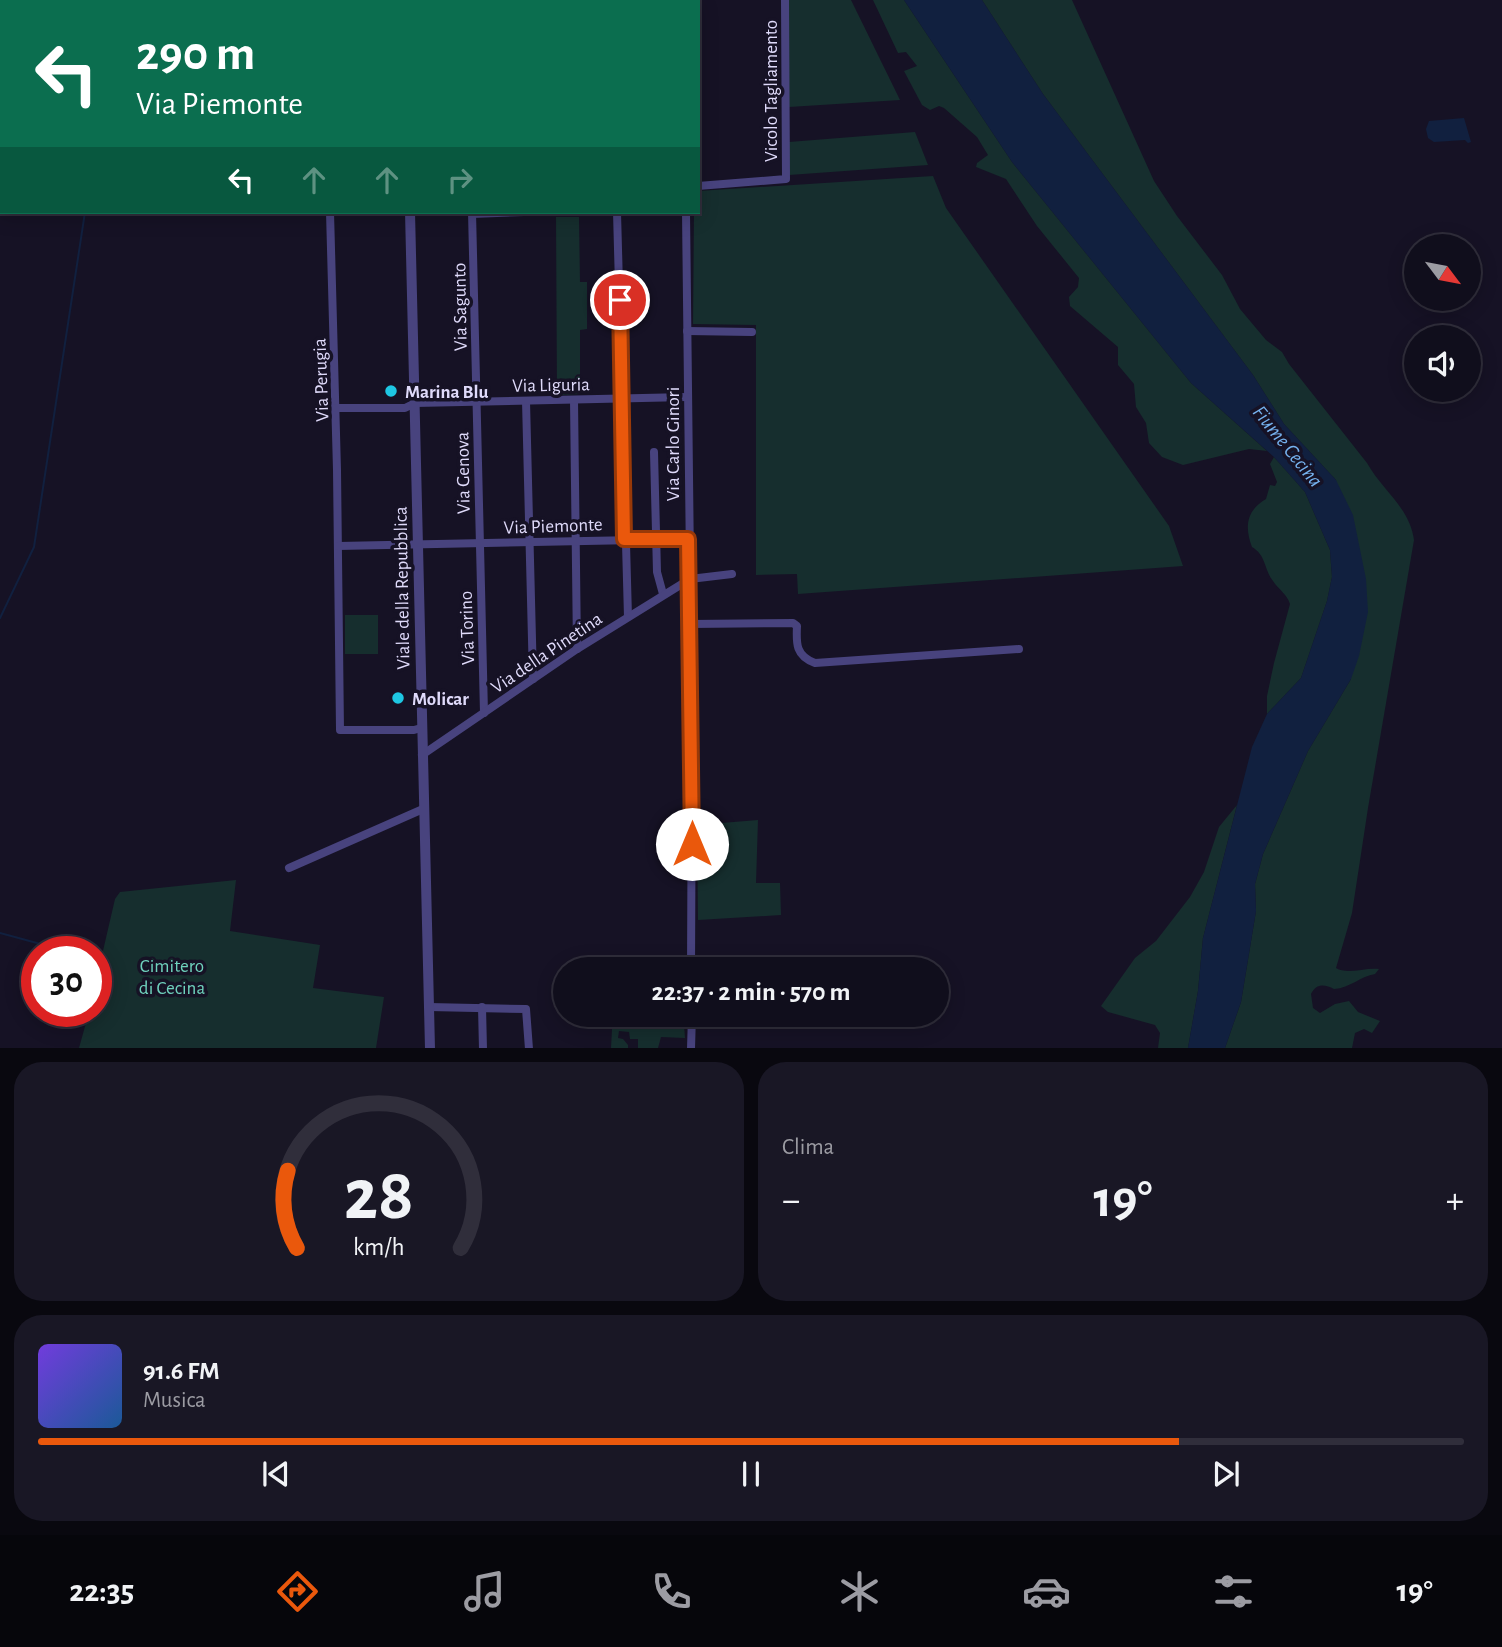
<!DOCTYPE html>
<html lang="it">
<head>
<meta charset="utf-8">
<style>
  :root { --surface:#100e1c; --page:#191725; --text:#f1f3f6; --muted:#9c9ca3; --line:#302e3b; --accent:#ea580c }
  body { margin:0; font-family:"Alegreya Sans",sans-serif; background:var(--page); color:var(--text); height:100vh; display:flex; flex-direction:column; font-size:26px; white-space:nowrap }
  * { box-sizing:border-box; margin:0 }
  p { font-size:23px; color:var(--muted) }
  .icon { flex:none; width:38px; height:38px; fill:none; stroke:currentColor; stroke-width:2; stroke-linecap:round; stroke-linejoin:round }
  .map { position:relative; height:1048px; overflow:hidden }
  .panel { display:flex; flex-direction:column; gap:14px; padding:14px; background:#09080f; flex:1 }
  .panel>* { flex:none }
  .top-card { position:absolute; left:0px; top:0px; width:700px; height:214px; box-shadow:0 4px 18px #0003,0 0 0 2px var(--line); background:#0b6e4f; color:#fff; overflow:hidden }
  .needle { width:46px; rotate:122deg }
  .controls { position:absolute; left:1404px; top:234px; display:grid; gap:14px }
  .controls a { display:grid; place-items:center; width:77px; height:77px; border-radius:50%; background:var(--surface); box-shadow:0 4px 18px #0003,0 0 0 2px var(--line); font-size:35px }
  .speed { position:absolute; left:21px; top:936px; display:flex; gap:14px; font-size:35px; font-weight:700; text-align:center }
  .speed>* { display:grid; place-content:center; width:91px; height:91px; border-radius:50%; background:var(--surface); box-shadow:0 4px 18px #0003,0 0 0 2px var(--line); line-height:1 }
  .speed .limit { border:10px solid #d22; background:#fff; color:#111 }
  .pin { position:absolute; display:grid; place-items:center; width:60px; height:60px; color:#fff; margin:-30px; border:4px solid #fff; border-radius:50%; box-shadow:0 2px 7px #0007 }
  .me { position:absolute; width:77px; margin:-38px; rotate:0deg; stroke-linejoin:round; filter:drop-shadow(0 0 5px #0008) }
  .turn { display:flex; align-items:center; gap:24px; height:147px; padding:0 21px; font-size:32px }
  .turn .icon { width:91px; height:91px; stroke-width:2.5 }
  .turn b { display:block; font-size:49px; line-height:60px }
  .lanes { display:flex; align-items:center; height:66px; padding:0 21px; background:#0003; justify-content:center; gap:35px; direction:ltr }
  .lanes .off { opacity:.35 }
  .big { font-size:52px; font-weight:600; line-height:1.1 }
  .panel .tile { flex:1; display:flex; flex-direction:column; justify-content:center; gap:10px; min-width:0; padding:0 24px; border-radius:28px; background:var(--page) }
  .panel .dial { align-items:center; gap:0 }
  .dial svg { height:182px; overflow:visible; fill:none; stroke:var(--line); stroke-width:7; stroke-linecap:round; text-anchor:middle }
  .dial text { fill:var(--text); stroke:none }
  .song { display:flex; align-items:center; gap:21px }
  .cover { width:84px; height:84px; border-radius:10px; background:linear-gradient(135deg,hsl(260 70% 55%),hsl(210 70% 35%)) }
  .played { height:7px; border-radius:4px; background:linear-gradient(90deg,var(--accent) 80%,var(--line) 80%) }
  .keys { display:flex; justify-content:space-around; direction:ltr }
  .heat { display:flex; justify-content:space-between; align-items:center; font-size:38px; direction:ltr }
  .panel .tiles { flex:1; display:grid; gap:14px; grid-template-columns:1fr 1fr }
  .tile:last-child { grid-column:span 2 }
  .trip { position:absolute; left:553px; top:957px; width:396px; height:70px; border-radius:35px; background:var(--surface); box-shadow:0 4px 18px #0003,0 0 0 2px var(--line); font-weight:600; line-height:70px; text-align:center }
  .tabs { display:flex; height:112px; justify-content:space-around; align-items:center; background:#06060b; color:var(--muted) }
  .tabs .icon { width:49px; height:49px }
  .tabs .on { color:var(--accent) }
  .tabs b { font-size:32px; color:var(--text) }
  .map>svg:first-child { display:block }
  .green { fill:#162e2e }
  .water { fill:#11203f }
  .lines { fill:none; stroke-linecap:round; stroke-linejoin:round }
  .stream { stroke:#11203f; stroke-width:2 }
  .minor { stroke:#48437e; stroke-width:8 }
  .tertiary { stroke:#48437e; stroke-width:10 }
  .route-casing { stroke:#983908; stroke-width:18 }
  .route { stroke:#ea580c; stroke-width:12 }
  .poi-dot { fill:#1ec7e3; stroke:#161225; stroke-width:2.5 }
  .labels { text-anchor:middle; stroke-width:7; stroke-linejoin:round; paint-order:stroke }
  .street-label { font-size:19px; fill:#dfdafa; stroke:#161225 }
  .poi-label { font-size:19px; font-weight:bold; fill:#dfdafa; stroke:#161225; text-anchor:start }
  .park-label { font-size:19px; fill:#6fd2bd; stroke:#161225 }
  .water-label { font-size:21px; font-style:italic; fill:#75b1ee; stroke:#161225 }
</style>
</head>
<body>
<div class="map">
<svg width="1502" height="1049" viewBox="0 0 1502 1049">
  <rect width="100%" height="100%" fill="#161225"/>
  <!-- green -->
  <g class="green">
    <polygon points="788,0 851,0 900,100 789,107"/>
    <polygon points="873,0 904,0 1012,162 1191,383 1267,451 1249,449 1183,465 1162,457 1149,443 1146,423 1136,407 1134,384 1118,365 1118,347 1070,306 1069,297 1078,287 1079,278 1037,226 1006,179 976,167 977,163 988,155 977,137 944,108 939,106 930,110 922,105 904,71 917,66 906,52 898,53"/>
    <path d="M982,0H1072L1154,181L1177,216L1222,275L1240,309L1266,340L1282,352L1289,364L1367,463C1382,490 1410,508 1414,540L1368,808L1352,913L1336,968C1347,975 1366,967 1379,969L1375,974C1361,976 1350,988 1334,989C1325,984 1316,983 1311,994L1313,1008L1320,1013L1335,1004L1349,1001L1358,1012L1380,1021L1372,1033L1364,1029L1355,1033L1352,1048H1225L1241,1002L1256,911L1255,884L1263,854L1308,751L1351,679L1336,480L1284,424L1253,375L1043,94Z"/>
    <polygon points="915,132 928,165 789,175 789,142"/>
    <polygon points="933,176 946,208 1169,526 1183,566 798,594 797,574 756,575 756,325 693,324 694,212 698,212 698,191"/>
    <polygon points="556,217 579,217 580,282 587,282 587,329 580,330 580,394 557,395"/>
    <path d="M1274,457L1305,492L1330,550L1332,577L1327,601L1301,678L1267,714V696L1274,663L1290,604C1287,594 1279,590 1273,581C1264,569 1266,555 1252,547C1244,526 1247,510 1266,499L1270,485L1275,486L1277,482L1270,464Z"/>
    <rect x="345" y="615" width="33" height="39"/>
    <polygon points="1237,805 1203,938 1198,991 1188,1048 1158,1048 1160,1033 1155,1025 1108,1012 1101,1006 1135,958 1156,941 1190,897 1204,872 1219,827"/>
    <polygon points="758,820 756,883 780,883 781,915 698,920 697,825"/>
    <polygon points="236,880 230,931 320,945 313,988 384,997 376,1048 79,1048 89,1012 96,1012 96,981 115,899 120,892"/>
    <polygon points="607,1016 638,1019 639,1028 653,1028 653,1021 660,1021 661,1025 684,1025 685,1038 661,1037 658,1048 638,1048 638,1039 630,1039 629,1032 619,1031 618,1038 623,1039 628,1045 628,1048 611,1048 612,1029 607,1027"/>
  </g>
  <!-- water -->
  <g class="water">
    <polygon points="904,0 982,0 1043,94 1253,375 1284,424 1336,480 1353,515 1366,579 1368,612 1359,656 1351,679 1308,751 1263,854 1255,884 1256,911 1241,1002 1225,1048 1188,1048 1198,991 1203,938 1252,747 1267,714 1301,678 1327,601 1332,577 1330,550 1305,492 1274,457 1191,383 1012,162"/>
    <polygon points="1464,118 1471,142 1468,143 1465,140 1434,142 1428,138 1426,129 1429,121"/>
  </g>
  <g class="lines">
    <!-- stream -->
    <g class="stream">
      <polyline points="8,0 9,2"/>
      <polyline points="122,0 124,2"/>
      <polyline points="0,618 34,547 85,212"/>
      <polyline points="0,933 70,952"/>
    </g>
    <!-- minor -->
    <g class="minor">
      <polyline points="685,2 685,0"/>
      <polyline points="698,186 786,179 785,0"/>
      <polyline points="330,212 337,470 340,730 414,730 421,728"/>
      <polyline points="472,212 484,713"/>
      <polyline points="617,212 628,617"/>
      <polyline points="686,212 692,740 691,970"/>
      <polyline points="472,214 524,212"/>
      <polyline points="687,331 752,332"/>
      <polyline points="574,400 577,649"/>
      <polyline points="526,401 533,679"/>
      <polyline points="336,408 405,408 415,403 687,397"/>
      <polyline points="654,452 657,572 663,594"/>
      <polyline points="338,546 688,539"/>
      <path d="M690,624L793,623L797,626C796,644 796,656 815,663L1019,649"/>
      <polyline points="422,755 577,649 690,579 732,574"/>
      <polyline points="289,868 423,809"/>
      <polyline points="429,1007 526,1009 529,1049"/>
      <polyline points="482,1007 483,1049"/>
      <polyline points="691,1049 692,1015"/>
    </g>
    <!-- tertiary -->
    <g class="tertiary">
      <polyline points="405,0 405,2"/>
      <polyline points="410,212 430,1049"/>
    </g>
  </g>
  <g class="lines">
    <defs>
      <polyline id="route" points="620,300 624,539 688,539 692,844"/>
    </defs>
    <!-- route casing -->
    <use href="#route" class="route-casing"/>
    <!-- route -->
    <use href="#route" class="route"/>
  </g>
  <!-- markers -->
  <g class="poi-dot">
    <circle cx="391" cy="391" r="7"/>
    <circle cx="398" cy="698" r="7"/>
  </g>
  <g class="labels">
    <!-- street labels -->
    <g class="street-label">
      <text transform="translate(770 91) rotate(-90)" y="7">Vicolo Tagliamento</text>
      <text transform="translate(459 307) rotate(-91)" y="7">Via Sagunto</text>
      <text transform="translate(320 380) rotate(-92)" y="7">Via Perugia</text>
      <text transform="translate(551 384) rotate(-1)" y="7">Via Liguria</text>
      <text transform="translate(672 444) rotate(-90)" y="7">Via Carlo Ginori</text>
      <text transform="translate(462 473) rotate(-91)" y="7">Via Genova</text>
      <text transform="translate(553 525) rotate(-2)" y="7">Via Piemonte</text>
      <text transform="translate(401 588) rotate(-91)" y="7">Viale della Repubblica</text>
      <text transform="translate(466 628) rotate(-92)" y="7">Via Torino</text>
      <text transform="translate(546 652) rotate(-34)" y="7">Via della Pinetina</text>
    </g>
    <!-- poi labels -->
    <g class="poi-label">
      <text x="405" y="398">Marina Blu</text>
      <text x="412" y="705">Molicar</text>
    </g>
    <!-- park labels -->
    <g class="park-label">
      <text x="172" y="972">Cimitero<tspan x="172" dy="22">di Cecina</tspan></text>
    </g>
    <!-- water labels -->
    <g class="water-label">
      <text transform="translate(1288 446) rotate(51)" y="7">Fiume Cecina</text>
    </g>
  </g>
</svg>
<div class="controls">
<a><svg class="needle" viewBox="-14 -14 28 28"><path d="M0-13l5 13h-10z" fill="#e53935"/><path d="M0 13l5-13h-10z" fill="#9c9ca3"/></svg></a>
<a><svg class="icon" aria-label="sound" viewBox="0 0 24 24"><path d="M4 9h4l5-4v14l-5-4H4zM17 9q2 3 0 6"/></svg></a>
</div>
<div class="speed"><div class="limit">30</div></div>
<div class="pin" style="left:620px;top:300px;background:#d93025"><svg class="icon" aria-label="arrive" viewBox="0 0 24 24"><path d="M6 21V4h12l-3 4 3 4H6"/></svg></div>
<svg class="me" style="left:692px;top:844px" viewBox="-20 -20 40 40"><circle r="19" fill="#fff"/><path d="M0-13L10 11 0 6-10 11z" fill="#ea580c"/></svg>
<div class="trip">22:37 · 2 min · 570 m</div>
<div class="top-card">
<div class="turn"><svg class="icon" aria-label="left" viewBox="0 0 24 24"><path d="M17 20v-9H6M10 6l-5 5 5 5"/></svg><div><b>290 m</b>Via Piemonte</div></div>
<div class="lanes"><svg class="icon" aria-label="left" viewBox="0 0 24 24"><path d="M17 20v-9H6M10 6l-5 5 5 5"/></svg><svg class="icon off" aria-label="ahead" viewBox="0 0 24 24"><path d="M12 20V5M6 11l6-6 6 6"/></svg><svg class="icon off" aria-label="ahead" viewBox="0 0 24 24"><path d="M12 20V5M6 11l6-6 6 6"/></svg><svg class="icon off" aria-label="right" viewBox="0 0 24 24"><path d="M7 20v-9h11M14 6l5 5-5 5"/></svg></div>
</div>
</div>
<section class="panel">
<div class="tiles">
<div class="tile dial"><svg viewBox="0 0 100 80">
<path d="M14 69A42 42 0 1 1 86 69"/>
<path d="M14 69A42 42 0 0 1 10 35" stroke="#ea580c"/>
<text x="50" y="56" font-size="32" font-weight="700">28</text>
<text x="50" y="72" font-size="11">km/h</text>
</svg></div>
<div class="tile"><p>Clima</p>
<div class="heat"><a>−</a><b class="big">19°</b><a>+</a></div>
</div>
<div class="tile">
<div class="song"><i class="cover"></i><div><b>91.6 FM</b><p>Musica</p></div></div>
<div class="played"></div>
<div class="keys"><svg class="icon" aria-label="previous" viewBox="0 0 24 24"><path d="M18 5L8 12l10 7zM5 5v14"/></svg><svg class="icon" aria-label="pause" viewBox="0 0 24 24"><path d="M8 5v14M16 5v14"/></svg><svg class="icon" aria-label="next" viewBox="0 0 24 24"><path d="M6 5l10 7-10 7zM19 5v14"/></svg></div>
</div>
</div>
</section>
<nav class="tabs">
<b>22:35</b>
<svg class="icon on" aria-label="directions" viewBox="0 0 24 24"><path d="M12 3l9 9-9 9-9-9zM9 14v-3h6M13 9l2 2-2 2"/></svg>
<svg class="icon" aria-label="music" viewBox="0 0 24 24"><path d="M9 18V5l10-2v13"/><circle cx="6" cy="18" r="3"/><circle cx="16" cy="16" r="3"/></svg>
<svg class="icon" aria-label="phone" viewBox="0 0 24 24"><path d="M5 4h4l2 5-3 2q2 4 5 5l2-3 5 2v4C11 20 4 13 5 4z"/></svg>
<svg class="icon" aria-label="climate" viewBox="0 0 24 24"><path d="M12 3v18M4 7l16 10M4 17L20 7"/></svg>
<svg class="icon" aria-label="car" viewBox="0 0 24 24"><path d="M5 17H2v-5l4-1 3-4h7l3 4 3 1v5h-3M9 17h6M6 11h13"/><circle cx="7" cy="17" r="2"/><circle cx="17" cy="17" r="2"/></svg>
<svg class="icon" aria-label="filters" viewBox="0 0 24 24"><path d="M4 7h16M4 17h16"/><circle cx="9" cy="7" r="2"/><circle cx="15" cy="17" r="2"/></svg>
<b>19°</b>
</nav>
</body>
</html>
